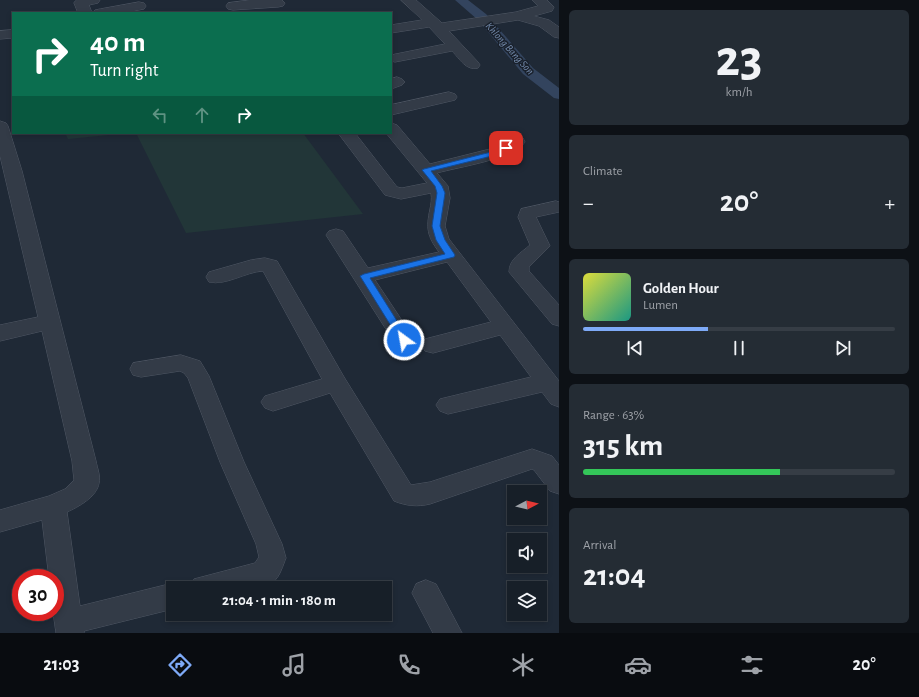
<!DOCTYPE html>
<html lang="en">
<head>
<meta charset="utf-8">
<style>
  :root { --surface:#171f28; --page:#242c34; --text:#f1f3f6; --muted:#9ea2a8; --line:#363d45; --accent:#7eaaf7 }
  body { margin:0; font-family:"Alegreya Sans",sans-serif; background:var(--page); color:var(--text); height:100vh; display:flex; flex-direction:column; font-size:15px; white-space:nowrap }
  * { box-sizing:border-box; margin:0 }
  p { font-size:13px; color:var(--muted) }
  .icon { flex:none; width:22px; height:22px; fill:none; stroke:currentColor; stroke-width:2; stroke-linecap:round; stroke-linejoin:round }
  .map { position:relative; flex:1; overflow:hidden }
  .sheet { display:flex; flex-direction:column; gap:10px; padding:10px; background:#0d1116; width:360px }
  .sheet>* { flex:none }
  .top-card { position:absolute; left:12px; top:12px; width:380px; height:122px; border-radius:0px; box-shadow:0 2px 6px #0003,0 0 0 1px var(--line); background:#0b6e4f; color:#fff; overflow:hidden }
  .needle { width:26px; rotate:83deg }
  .fabs { position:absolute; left:507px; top:485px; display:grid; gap:8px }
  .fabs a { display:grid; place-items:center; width:40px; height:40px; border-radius:0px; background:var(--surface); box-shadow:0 2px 6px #0003,0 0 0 1px var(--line); font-size:20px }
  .speed { position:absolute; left:12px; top:569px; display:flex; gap:8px; font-size:20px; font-weight:700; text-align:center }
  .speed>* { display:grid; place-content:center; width:52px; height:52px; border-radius:50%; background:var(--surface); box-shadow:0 2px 6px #0003,0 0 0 1px var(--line); line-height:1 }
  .speed .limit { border:6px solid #d22; background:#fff; color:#111 }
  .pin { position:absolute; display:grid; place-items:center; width:34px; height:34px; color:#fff; margin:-17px; border-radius:8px; box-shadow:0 2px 6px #0006 }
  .me { position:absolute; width:44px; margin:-22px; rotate:328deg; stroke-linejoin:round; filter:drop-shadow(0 0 3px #0008) }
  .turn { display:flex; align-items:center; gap:14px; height:84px; padding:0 12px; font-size:18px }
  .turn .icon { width:52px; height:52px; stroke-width:2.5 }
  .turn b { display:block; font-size:28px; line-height:34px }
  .lanes { display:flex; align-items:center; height:38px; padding:0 12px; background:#0003; justify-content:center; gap:20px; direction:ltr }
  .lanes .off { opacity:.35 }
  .big { font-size:30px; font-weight:600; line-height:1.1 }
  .sheet .widget { flex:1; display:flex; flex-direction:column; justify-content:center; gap:6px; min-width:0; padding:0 14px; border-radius:6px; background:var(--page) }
  .sheet .dial { align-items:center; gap:0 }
  .dial b { font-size:52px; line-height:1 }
  .song { display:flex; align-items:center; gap:12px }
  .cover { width:48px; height:48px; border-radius:6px; background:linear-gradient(135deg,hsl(60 70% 55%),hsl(170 70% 35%)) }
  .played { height:4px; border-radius:2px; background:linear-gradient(90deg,var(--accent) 40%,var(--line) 40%) }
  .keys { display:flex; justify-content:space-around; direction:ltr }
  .heat { display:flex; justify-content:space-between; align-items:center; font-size:22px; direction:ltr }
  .charge { height:6px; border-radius:3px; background:linear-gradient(90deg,#34c759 63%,var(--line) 0) }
  .trip { position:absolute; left:166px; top:581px; width:226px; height:40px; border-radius:0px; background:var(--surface); box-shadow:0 2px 6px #0003,0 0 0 1px var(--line); font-weight:600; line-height:40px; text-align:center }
  .tabs { display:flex; height:64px; justify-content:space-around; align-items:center; background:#090c10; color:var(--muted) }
  .tabs .icon { width:28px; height:28px }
  .tabs .current { color:var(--accent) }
  .tabs b { font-size:18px; color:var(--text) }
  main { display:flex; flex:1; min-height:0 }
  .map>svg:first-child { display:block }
  .green { fill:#223638 }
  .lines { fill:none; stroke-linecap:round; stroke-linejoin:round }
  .canal { fill:#33445e; fill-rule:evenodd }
  .minor-casing { stroke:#505865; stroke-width:1 }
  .minor { fill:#333b47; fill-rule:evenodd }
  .route { fill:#1a73e8; stroke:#114b97 }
  .labels { text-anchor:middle; stroke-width:3; stroke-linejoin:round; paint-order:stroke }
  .far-water-label { font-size:11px; font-style:italic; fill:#748bac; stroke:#19202b }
</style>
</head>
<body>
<main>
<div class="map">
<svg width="559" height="633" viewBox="0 0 559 633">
  <rect width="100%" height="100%" fill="#1f2936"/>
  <!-- green -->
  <g class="green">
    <polygon points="65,133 129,133 68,139"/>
    <polygon points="136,133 303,133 363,214 186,233"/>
  </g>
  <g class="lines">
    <!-- canal -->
    <polygon class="canal" points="455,0 468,0 486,14 533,68 559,88 559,99 554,98 523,74 478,20"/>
    <defs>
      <g id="minor">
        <polygon points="77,0 100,0 98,3 89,5 92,13 78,13 74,3"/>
        <polygon points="250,0 282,0 285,3 283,6 278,7 233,10 228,9 226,6 228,3"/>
        <path d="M401,0H416L442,23L516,12L538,6L532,0H547L554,7L552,11L534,16L549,20L559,27V38L554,37L539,26L518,20L449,31L478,62L480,65L478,68C466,71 460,59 452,51L395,62L391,61V55L445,44L429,27L391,33V25L422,20Z"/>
        <polygon points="139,2 144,3 146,6 144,9 123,13 93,13 95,10 100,9"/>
        <polygon points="13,30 13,38 0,39 0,31"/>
        <polygon points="397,77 402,79 405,82 402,85 391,89 391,79"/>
        <polygon points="449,92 455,94 457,97 455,100 391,115 391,105"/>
        <path d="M0,121L6,123L8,126L22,171L96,461C97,467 101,477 99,483C97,497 78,507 67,512L80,606L173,583L183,588H173V609L84,631V633H56L53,612H55V578H49L42,520L0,532V510L49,496L65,489L74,480L72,461L42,331L0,341V325L38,317L0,156Z"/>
        <path d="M391,123L397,125L430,164L494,148L511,138L517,137L523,138L525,142C514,159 458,167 437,173L448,186L450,198L445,226L449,239L559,381V407L551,404L542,392L448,414L440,411L436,405L440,399L531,377L500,335L433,353L425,351L422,345L425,339L491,322L447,262L375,280L415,340L412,345L404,348L396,345L326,235L329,231L336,229L343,231L368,268L439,252C427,236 426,228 430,209C431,204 432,199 431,193L401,199L385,195L338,133H355L397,187L402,188L427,183L386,133H391Z"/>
        <path d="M556,201L559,202V212L536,217L550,246L529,267V271L559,305V326L552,324L509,272C509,259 521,253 530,245L518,217L521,209Z"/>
        <path d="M265,258L277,261L344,377L411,485L430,482L532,449L552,456L559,465V494L550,491L534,470L532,469L430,504C417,507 407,506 394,501L330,393L273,411L265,408L261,402L265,396L322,379L263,271C245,272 226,286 209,282L206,277L209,272L251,260Z"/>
        <path d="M181,355L200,361L209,376L244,462L282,544L286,558C283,565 280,577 273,582C256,592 211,588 190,588L194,579L255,563L259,557L256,544L220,462L188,378L184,373L180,371L141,377L133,375L130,369L133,363Z"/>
        <polygon points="426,580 436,584 462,633 433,633 412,593 416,584"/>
      </g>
    </defs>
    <!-- minor casing -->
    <use href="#minor" class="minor-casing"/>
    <!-- minor -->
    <use href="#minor" class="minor"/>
  </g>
  <!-- route -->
  <polygon class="route" points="506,146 510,148 509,150 496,155 431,171 442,186 445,193 440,226 445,240 455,255 454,257 370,278 409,340 404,343 401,342 360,276 364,274 445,254 436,240 432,226 437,193 435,186 422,170 424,169 491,152"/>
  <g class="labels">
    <!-- far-water labels -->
    <g class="far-water-label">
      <text transform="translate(510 48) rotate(48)" y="4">Khlong Bang Son</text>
    </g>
  </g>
</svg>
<div class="fabs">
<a><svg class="needle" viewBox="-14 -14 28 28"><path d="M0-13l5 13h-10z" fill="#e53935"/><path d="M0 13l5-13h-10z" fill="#9ea2a8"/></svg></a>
<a><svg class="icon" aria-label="sound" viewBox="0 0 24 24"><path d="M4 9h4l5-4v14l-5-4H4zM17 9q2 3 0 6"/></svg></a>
<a><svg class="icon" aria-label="layers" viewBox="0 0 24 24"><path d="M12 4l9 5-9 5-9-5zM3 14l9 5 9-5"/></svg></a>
</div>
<div class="speed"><div class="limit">30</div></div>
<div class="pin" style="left:506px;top:148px;background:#d93025"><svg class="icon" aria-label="arrive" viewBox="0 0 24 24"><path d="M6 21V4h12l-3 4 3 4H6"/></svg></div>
<svg class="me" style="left:404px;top:340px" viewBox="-20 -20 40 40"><circle r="17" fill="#1a73e8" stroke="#fff" stroke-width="3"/><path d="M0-11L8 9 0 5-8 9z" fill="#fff"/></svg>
<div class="trip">21:04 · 1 min · 180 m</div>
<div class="top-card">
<div class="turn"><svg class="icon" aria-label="right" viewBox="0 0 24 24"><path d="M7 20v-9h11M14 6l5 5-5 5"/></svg><div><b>40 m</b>Turn right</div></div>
<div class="lanes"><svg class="icon off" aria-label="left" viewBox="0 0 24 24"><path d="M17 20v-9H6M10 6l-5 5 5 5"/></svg><svg class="icon off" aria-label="ahead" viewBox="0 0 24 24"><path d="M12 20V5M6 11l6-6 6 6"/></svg><svg class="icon" aria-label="right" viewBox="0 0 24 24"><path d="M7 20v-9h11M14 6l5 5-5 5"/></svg></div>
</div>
</div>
<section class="sheet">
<div class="widget dial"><b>23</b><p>km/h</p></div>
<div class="widget"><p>Climate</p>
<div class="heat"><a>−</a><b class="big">20°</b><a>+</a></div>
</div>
<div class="widget">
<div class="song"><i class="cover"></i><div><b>Golden Hour</b><p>Lumen</p></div></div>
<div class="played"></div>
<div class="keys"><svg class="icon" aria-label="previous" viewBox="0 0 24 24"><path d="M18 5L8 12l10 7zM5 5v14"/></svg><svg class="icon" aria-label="pause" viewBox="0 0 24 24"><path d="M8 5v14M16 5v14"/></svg><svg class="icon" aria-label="next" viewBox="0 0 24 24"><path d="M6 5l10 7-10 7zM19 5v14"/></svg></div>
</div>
<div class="widget"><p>Range · 63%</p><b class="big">315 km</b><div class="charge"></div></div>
<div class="widget"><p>Arrival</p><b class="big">21:04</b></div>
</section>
</main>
<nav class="tabs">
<b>21:03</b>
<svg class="icon current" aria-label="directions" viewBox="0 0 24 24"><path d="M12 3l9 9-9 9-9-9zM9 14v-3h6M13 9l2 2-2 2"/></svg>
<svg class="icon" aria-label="music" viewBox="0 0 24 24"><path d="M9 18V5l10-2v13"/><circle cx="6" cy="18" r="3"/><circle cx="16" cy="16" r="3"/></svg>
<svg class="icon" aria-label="phone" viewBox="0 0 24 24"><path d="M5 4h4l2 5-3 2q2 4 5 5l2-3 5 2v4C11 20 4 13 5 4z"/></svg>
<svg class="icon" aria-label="climate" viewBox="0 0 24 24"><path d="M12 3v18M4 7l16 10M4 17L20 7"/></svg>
<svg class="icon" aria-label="car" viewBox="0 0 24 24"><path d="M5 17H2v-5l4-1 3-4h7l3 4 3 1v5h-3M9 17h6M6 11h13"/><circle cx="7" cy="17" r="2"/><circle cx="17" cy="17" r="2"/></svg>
<svg class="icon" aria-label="filters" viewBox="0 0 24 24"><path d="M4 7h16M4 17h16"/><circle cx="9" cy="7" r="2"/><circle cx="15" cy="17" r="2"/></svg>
<b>20°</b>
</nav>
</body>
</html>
